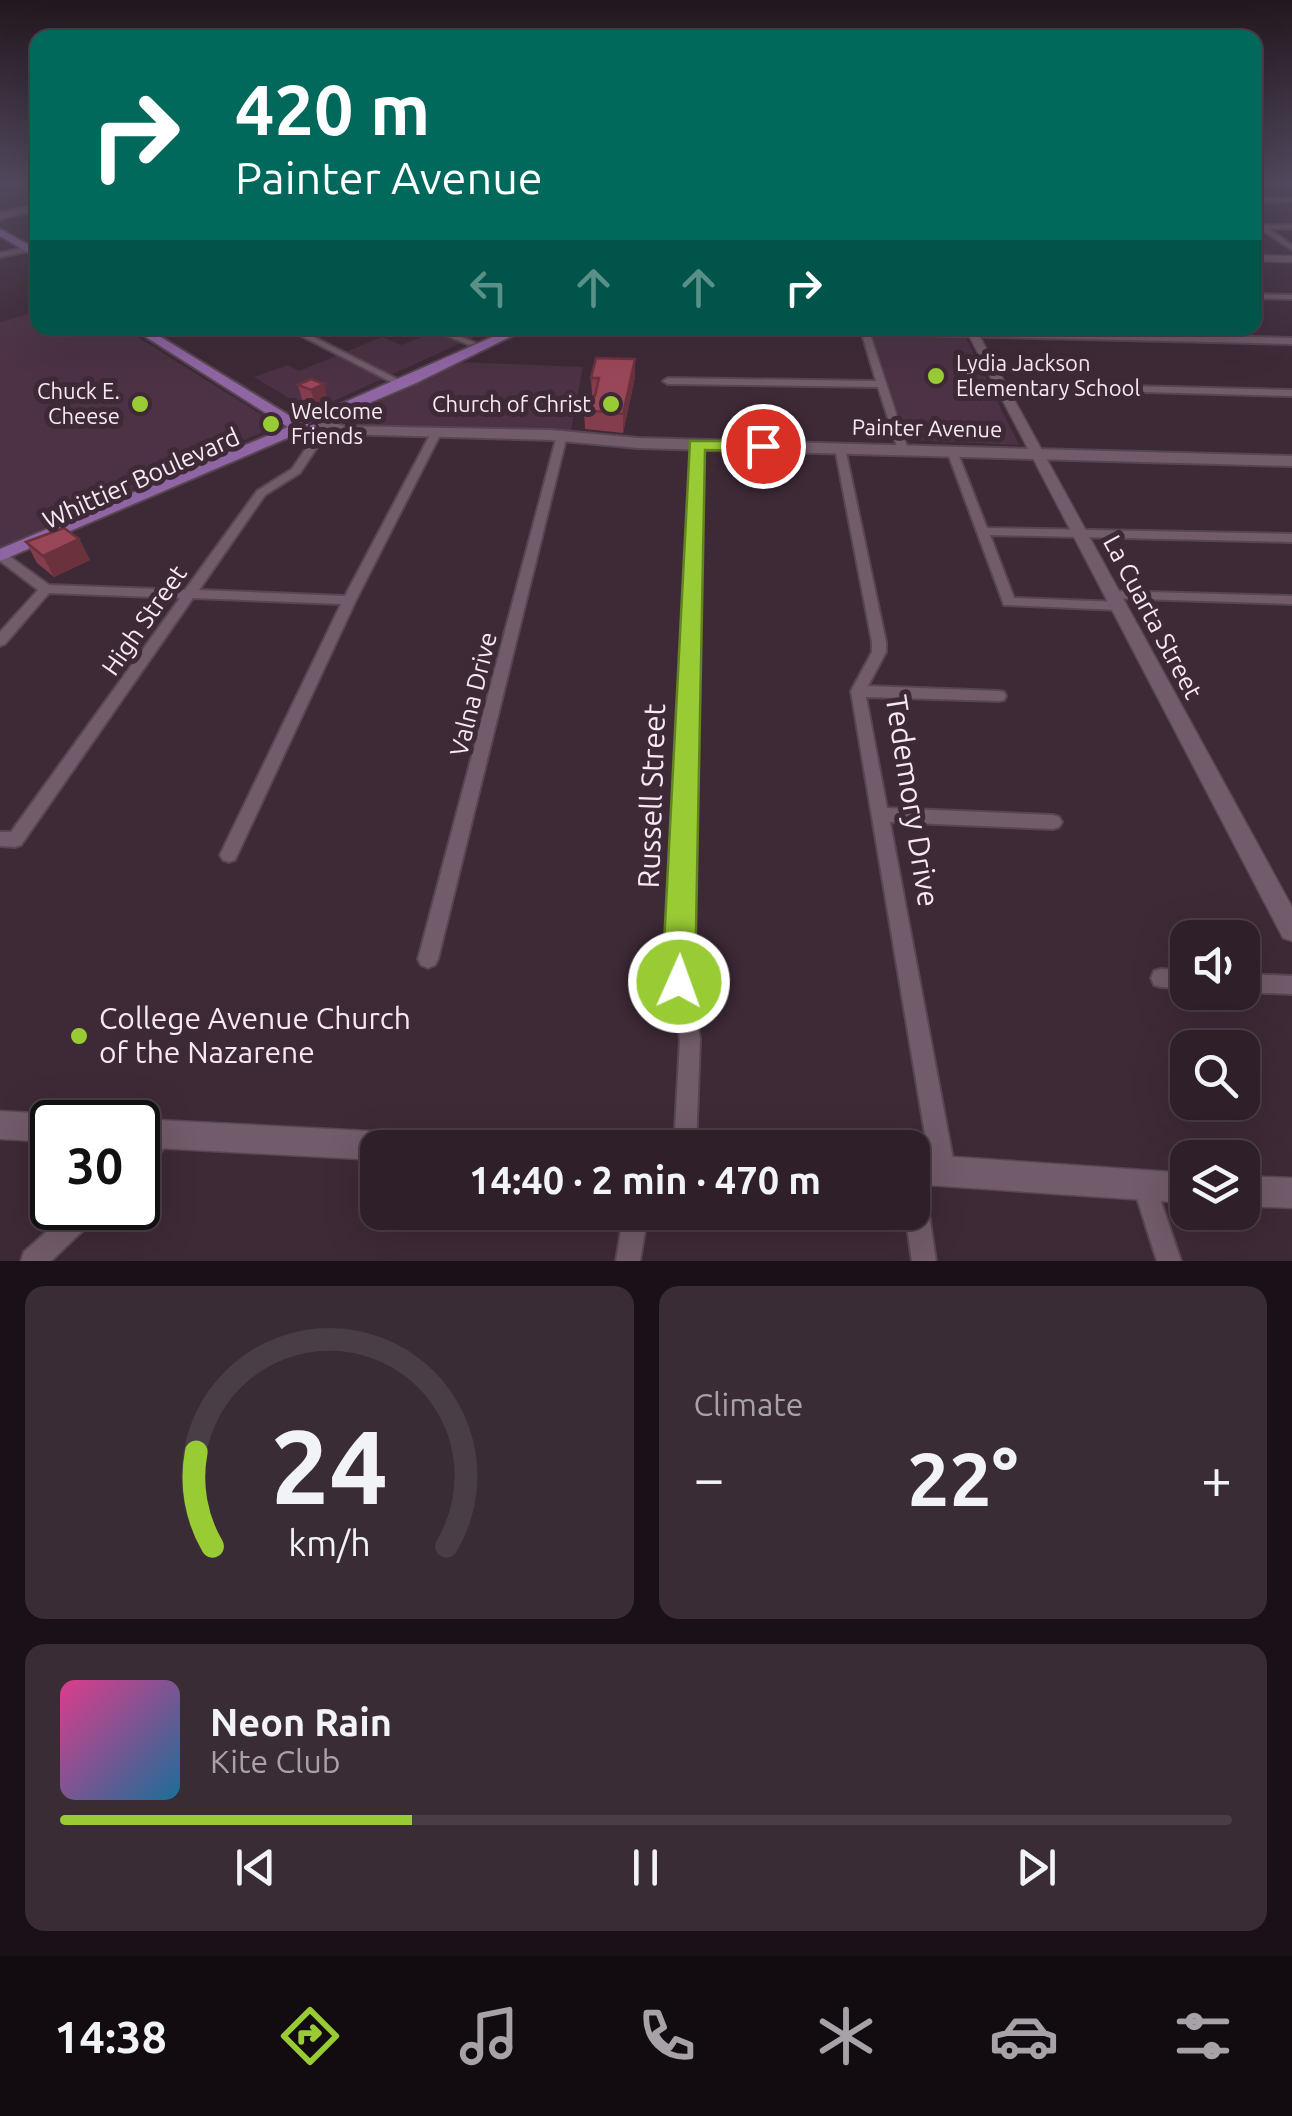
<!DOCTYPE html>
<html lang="en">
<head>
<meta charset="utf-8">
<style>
  :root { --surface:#2e1f29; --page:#3a2c35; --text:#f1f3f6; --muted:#a7a2a8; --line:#493d46; --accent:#99cb35 }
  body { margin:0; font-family:Ubuntu,sans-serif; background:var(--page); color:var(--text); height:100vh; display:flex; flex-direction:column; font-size:38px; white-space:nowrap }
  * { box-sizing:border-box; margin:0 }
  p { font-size:32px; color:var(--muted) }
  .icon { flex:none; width:55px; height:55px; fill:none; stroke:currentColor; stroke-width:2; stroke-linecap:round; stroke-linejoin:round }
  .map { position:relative; height:1261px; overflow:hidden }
  .sheet { display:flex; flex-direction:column; gap:25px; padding:25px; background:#191117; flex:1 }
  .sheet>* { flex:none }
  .top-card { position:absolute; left:30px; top:30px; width:1232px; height:305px; border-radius:20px; box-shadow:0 10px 40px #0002,0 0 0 2px var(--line); background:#00695c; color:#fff; overflow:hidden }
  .buttons { position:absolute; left:1170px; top:920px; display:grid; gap:20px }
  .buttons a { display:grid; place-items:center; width:90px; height:90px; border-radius:20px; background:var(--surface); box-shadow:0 10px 40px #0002,0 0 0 2px var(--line); font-size:50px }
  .speed { position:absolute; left:30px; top:1100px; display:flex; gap:20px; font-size:50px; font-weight:700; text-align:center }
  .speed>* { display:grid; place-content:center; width:130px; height:130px; border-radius:50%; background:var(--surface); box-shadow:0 10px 40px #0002,0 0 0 2px var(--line); line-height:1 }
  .speed .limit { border:5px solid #111; border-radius:15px; background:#fff; color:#111 }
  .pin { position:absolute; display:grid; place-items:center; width:85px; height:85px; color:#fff; margin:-42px; border:5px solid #fff; border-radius:50%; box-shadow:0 2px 10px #0007 }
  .me { position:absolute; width:110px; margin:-55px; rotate:2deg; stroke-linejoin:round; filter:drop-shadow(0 0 8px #0008) }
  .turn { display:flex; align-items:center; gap:35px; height:210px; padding:0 40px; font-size:45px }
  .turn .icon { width:130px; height:130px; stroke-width:2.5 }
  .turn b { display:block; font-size:70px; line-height:85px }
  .lanes { display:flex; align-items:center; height:95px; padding:0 40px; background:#0003; justify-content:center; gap:50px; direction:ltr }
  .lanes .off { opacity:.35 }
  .big { font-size:75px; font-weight:700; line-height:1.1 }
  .sheet .widget { flex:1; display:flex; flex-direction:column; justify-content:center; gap:15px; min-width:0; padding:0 35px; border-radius:20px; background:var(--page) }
  .sheet .dial { align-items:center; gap:0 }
  .dial svg { height:260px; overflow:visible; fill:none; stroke:var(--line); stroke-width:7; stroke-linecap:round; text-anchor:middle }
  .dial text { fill:var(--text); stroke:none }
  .song { display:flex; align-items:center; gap:30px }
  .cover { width:120px; height:120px; border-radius:15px; background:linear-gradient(135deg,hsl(330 70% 55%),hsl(200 70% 35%)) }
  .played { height:10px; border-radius:5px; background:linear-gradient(90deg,var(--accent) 30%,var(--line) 30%) }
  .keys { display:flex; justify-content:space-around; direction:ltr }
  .heat { display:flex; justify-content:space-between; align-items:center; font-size:55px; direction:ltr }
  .sheet .tiles { flex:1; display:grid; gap:25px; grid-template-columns:1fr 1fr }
  .widget:last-child { grid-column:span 2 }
  .trip { position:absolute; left:360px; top:1130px; width:570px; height:100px; border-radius:20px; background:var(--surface); box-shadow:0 10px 40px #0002,0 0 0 2px var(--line); font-weight:700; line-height:100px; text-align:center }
  .tab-bar { display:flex; height:160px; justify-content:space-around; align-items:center; background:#120c10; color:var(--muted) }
  .tab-bar .icon { width:70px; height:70px }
  .tab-bar .selected { color:var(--accent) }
  .tab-bar b { font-size:45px; color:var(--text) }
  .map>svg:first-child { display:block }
  .built { fill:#4c3244 }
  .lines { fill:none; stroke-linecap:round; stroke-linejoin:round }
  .minor-casing { stroke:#574651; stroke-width:4 }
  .tertiary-casing { stroke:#574651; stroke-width:3 }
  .secondary-casing { stroke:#574651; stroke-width:4 }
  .primary-casing { stroke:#574651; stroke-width:4 }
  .minor { fill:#725b6a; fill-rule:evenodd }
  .tertiary { fill:#725b6a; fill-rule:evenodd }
  .secondary { fill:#725b6a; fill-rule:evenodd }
  .primary { fill:#8f65a3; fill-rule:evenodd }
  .wall { fill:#843d4c }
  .shaded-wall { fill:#6b323e }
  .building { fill:#994758; stroke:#6b323e; stroke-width:2.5 }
  .route { fill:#99cb35; stroke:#638422; stroke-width:2.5 }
  .poi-dot { fill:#99cb35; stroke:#3e2937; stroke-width:4 }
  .labels { text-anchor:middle; stroke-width:10; stroke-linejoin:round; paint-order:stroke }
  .far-poi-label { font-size:22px; fill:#f7e9f2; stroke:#3e2937; text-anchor:start }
  .far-street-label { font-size:22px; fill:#f7e9f2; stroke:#3e2937 }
  .street-label { font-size:25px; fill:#f7e9f2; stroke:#3e2937 }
  .near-street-label { font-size:30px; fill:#f7e9f2; stroke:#3e2937 }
  .near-poi-label { font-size:30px; fill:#f7e9f2; stroke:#3e2937; text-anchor:start }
</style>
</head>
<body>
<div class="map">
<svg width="1292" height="1261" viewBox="0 0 1292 1261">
  <rect width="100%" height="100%" fill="#3e2937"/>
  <!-- built -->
  <g class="built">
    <polygon points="37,312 38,328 123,328 265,417 273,424 272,428 0,547 0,322"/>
    <polygon points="444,328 494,328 316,409 307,409 254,377 288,365 299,371 382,337 402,345"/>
    <polygon points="873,336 966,338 1019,445 907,440"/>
    <polygon points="458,362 583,367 570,435 347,427 338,422"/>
  </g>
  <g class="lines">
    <defs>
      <g id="minor">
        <rect x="1255" y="198" width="37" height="4"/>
        <polygon points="1255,220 1264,225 1292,225 1292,229 1269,229 1292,245 1292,250 1255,225"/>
        <polygon points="27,247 30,251 0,257 0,253"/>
        <polygon points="1255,294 1292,295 1292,299 1255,298"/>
        <polygon points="286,328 296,328 403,382 395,384"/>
        <polygon points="429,328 439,328 476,343 469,345"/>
        <polygon points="684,328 865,328 1292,338 1292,344 870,334 908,450 903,453 898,450 878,387 668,384 663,381 668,378 876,381 862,334 688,331"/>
        <polygon points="1001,383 1292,390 1292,396 998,388 996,386"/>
        <polygon points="436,430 441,433 356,600 235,860 229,862 223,860 220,855 341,604 193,598 21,845 15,847 0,846 0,832 11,832 180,598 49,593 5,644 0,646 0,632 38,590 0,561 0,553 5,553 49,585 185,590 257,491 292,469 315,435 319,434 324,437 300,473 265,495 199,590 345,596 431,433"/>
        <polygon points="561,436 566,439 438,959 435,965 428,968 421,965 418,959 556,439"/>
        <polygon points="696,442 701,445 689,982 700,1039 696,1148 674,1148 680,1039 669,982 691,445"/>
        <polygon points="840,445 845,448 886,642 886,652 868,686 999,691 1004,692 1006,696 1004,700 999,701 866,697 887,808 1053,815 1059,817 1062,822 1059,827 1053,829 890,822 955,1170 951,1178 943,1182 935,1178 931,1170 851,691 872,652 872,642 835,448"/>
        <polygon points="952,448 957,451 987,528 1292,534 1292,542 990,535 1014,598 1119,602 1126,606 1119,610 1004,605 947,451"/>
        <polygon points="1113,591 1292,596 1292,604 1108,598 1106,595 1108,592"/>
        <polygon points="1161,969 1188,971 1188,989 1161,987 1154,985 1151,978 1154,971"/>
        <polygon points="1242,974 1292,976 1292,994 1242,992"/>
        <path d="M160,1124L168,1127L171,1135C166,1149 151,1164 138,1169V1142L152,1127Z"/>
        <polygon points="912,1170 920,1173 924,1181 936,1261 912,1261 905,1212 912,1212"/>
        <polygon points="1145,1174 1153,1178 1181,1261 1157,1261 1133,1186 1137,1178"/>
        <polygon points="73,1208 102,1208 98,1216 51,1261 21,1261 24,1252"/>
        <polygon points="624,1212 648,1212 640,1261 616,1261"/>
      </g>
      <g id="tertiary">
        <polygon points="1255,255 1292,256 1292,262 1255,261"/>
        <polygon points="965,328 975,328 1292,907 1292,941 1283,938"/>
        <polygon points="0,1111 52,1114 62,1118 64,1122 52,1122 52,1142 0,1139"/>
        <polygon points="138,1119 427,1134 437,1138 441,1148 378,1148 378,1160 138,1147 138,1122 129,1122"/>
        <polygon points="912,1154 1188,1173 1188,1203 912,1184"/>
        <polygon points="1242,1176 1292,1178 1292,1208 1242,1206"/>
      </g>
      <g id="secondary">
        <polygon points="38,204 38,210 0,219 0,213"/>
        <polygon points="316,417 344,426 551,430 638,438 1292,456 1292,466 638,448 551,440 342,434 311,424 309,421"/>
      </g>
      <g id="primary">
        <polygon points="0,229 38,250 38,258 0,236"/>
        <polygon points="132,328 146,328 300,422 513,328 528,328 416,383 0,561 0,549 288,427"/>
      </g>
    </defs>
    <!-- minor casing -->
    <use href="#minor" class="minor-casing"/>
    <!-- tertiary casing -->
    <use href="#tertiary" class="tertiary-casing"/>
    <!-- secondary casing -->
    <use href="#secondary" class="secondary-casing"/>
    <!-- primary casing -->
    <use href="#primary" class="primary-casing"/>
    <!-- minor -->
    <use href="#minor" class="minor"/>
    <!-- tertiary -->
    <use href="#tertiary" class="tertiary"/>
    <!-- secondary -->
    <use href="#secondary" class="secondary"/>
    <!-- primary -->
    <use href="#primary" class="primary"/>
  </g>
  <!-- wall -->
  <g class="wall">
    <polygon points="635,359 635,377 623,433 585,429 584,410 592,396 591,378"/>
    <polygon points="311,379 329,403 316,409 303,403 298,385"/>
    <polygon points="79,539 90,560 54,577 37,563 26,542"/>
  </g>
  <!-- shaded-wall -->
  <g class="shaded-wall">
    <polygon points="635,359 635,377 623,433 623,414"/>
    <polygon points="324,384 329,403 316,409 311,390"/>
    <polygon points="79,539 90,560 54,577 43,556"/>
  </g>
  <!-- building -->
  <g class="building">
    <polygon points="596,358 635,359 623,414 584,410 587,396 595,396 599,378 591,378"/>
    <polygon points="311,379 324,384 311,390 298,385"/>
    <polygon points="64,528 79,539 43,556 26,542"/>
  </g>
  <!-- sky -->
  <linearGradient id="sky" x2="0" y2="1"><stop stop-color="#22171e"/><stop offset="0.51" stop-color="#52495e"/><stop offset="1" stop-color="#52495e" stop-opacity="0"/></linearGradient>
  <rect width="1292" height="359" fill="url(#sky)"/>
  <!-- route -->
  <polygon class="route" points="690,441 763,441 772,446 763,451 705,450 695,982 690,993 679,998 667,993 662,982"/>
  <!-- markers -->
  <g class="poi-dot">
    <circle cx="936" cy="376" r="10"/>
    <circle cx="140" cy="404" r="10"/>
    <circle cx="611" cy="404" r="10"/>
    <circle cx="271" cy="424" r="10"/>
    <circle cx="79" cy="1036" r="10"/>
  </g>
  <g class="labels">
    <!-- far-poi labels -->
    <g class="far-poi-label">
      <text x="956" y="371">Lydia Jackson<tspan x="956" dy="25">Elementary School</tspan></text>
      <text x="120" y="399" text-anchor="end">Chuck E.<tspan x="120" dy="25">Cheese</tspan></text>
      <text x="591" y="412" text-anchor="end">Church of Christ</text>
      <text x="291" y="419">Welcome<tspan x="291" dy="25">Friends</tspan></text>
    </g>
    <!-- far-street labels -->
    <g class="far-street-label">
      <text transform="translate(927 428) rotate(1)" y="8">Painter Avenue</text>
    </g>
    <!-- street labels -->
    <g class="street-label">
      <text transform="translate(141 478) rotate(-24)" y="9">Whittier Boulevard</text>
      <text transform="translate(1153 617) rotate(62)" y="9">La Cuarta Street</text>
      <text transform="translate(144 620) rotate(-55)" y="9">High Street</text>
      <text transform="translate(473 694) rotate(-76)" y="9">Valna Drive</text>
    </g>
    <!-- near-street labels -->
    <g class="near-street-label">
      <text transform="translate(652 796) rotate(-88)" y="10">Russell Street</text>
      <text transform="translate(912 801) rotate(81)" y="10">Tedemory Drive</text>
    </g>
    <!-- near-poi labels -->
    <g class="near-poi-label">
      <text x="99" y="1029">College Avenue Church<tspan x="99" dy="34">of the Nazarene</tspan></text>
    </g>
  </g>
</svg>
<div class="buttons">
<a><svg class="icon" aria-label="sound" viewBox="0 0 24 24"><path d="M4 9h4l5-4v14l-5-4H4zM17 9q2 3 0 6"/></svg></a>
<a><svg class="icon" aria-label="search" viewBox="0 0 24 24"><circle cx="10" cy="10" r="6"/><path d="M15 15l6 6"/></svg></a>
<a><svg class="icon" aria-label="layers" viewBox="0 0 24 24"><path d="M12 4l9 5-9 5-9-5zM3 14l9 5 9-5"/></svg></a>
</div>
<div class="speed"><div class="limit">30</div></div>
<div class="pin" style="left:763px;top:446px;background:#d93025"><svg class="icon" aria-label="arrive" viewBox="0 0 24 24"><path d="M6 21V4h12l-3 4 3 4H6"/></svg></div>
<svg class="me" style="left:679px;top:982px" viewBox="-20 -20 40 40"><circle r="17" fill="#99cb35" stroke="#fff" stroke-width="3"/><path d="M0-11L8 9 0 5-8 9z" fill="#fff"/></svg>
<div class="trip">14:40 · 2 min · 470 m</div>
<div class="top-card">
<div class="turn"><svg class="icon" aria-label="right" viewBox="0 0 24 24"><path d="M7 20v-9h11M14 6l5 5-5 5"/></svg><div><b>420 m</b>Painter Avenue</div></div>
<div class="lanes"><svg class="icon off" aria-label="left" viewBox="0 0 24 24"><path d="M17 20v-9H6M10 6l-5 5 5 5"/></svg><svg class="icon off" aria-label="ahead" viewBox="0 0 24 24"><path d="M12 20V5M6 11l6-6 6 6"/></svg><svg class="icon off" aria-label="ahead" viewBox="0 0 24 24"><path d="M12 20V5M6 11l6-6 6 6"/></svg><svg class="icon" aria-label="right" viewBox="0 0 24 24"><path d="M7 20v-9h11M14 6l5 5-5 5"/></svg></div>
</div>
</div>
<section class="sheet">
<div class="tiles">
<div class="widget dial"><svg viewBox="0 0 100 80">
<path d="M14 69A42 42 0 1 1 86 69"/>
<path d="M14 69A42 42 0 0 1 9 40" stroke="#99cb35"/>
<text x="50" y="56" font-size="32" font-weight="700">24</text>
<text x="50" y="72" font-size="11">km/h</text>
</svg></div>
<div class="widget"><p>Climate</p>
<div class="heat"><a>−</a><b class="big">22°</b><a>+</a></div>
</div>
<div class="widget">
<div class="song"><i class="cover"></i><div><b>Neon Rain</b><p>Kite Club</p></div></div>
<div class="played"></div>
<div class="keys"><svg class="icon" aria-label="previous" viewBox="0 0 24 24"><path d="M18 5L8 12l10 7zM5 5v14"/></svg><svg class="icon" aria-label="pause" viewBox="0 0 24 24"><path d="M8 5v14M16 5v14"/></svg><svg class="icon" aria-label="next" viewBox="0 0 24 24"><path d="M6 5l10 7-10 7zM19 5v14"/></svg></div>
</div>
</div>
</section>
<nav class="tab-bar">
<b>14:38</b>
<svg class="icon selected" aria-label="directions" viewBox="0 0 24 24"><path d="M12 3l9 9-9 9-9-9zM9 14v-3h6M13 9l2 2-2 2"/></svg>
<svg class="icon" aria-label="music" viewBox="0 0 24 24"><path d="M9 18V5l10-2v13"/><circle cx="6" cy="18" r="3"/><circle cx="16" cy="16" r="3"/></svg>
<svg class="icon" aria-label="phone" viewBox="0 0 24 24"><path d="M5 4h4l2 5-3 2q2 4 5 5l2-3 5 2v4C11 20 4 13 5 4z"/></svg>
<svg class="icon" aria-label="climate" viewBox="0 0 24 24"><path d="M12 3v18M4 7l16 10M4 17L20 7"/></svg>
<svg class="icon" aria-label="car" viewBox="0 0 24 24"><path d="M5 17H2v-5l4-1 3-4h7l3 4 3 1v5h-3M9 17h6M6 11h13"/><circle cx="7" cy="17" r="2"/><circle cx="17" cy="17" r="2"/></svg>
<svg class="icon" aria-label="filters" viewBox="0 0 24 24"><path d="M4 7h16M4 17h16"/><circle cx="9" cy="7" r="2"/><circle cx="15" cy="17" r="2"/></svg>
</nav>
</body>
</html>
